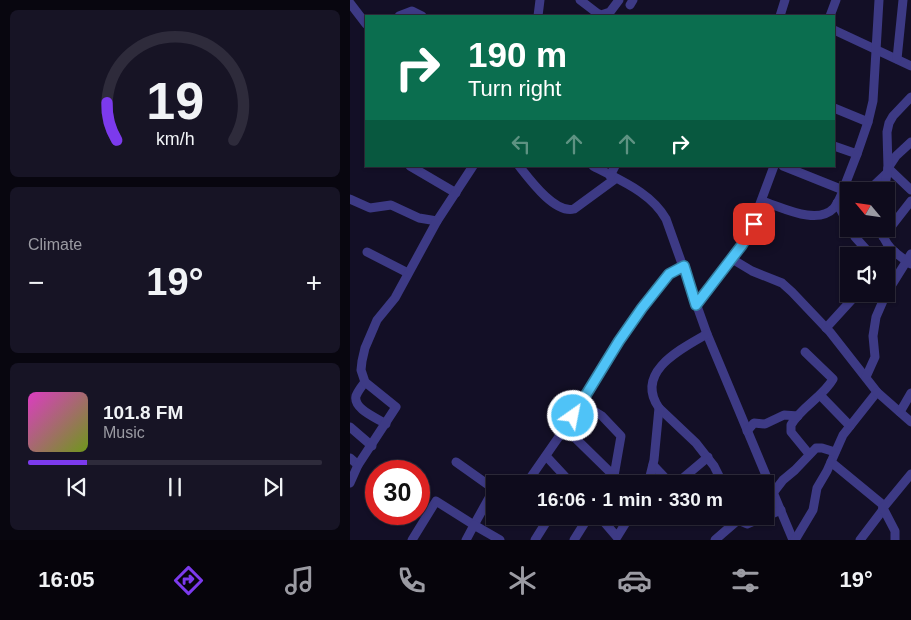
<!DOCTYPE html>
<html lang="en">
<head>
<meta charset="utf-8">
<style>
  :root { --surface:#0e0b1c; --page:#171425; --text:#f1f3f6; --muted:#9b9ba3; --line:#2e2b3b; --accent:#7c3aed }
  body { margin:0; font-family:Helvetica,sans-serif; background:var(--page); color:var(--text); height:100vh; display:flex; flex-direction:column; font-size:19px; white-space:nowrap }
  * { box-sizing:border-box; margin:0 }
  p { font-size:16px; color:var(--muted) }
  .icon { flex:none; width:28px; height:28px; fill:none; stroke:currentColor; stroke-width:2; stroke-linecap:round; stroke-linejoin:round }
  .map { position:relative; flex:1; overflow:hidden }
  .panel { display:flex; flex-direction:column; gap:10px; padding:10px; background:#08060f; width:350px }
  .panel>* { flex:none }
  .guide { position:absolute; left:15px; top:15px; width:470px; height:152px; border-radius:0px; box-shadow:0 1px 4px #0004,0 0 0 1px var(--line); background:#0b6e4f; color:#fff; overflow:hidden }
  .needle { width:32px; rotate:299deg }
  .fabs { position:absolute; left:490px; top:182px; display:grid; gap:10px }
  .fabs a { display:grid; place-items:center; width:55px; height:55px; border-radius:0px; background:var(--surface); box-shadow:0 1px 4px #0004,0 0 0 1px var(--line); font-size:25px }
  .speed { position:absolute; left:15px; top:460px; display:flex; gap:10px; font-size:25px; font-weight:700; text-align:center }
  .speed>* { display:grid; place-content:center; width:65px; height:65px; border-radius:50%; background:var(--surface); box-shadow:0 1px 4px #0004,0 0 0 1px var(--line); line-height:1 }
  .speed .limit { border:8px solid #d22; background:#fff; color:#111 }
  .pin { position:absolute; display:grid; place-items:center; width:42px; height:42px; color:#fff; margin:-21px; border-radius:10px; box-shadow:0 2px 8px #0006 }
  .me { position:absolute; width:55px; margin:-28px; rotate:33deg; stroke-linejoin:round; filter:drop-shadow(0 0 4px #0008) }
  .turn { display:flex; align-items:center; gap:18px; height:105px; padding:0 20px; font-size:22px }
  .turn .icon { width:65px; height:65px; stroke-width:2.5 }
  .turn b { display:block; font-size:35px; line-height:42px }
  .lanes { display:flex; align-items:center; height:48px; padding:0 20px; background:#0003; justify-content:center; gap:25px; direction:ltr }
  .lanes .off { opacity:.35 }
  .big { font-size:38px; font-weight:700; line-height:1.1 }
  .panel .widget { flex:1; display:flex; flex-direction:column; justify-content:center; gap:8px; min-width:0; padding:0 18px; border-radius:8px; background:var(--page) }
  .panel .dial { align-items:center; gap:0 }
  .dial svg { height:130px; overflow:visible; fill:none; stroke:var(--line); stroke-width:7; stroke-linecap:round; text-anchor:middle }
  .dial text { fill:var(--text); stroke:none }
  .song { display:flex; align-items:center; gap:15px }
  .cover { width:60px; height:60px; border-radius:8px; background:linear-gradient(135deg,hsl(310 70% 55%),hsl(80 70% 35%)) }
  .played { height:5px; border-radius:2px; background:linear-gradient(90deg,var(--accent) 20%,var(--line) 20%) }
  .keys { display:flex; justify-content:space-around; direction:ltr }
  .heat { display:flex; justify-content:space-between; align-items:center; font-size:28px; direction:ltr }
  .trip { position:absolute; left:136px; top:475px; width:288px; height:50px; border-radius:0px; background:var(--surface); box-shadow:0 1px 4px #0004,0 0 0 1px var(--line); font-weight:700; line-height:50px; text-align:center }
  .tab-bar { display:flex; height:80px; justify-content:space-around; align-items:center; background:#06040b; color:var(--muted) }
  .tab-bar .icon { width:35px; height:35px }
  .tab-bar .active { color:var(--accent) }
  .tab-bar b { font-size:22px; color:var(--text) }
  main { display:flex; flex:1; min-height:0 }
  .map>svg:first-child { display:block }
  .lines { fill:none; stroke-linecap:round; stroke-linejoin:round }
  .minor { stroke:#3d3a85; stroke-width:9 }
  .route-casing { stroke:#337fa1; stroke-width:12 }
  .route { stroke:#4fc3f7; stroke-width:9 }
</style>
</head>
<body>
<main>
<section class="panel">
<div class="widget dial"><svg viewBox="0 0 100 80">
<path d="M14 69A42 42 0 1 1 86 69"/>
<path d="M14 69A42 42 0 0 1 8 46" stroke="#7c3aed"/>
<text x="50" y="56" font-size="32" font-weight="700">19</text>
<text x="50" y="72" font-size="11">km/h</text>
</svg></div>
<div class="widget"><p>Climate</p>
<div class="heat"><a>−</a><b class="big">19°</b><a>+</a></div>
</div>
<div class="widget">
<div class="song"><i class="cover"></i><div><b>101.8 FM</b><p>Music</p></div></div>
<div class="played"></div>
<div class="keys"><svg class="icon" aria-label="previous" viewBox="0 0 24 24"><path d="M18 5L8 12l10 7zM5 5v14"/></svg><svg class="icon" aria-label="pause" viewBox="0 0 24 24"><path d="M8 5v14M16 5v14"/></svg><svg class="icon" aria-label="next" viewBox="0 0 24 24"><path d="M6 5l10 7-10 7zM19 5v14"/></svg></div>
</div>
</section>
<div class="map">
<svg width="561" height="540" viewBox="0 0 561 540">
  <rect width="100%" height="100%" fill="#130f26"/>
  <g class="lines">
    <!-- minor -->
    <g class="minor">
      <polyline points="230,0 247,13 251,15 260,12 269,0"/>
      <polyline points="0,3 16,24"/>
      <polyline points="280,5 283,0"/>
      <polyline points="49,16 62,11 72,16"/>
      <polyline points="188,16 190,0"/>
      <polyline points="430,16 435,0"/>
      <polyline points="480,16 486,0"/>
      <polyline points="484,30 561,66"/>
      <polyline points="547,59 553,0"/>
      <polyline points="484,108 518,122"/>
      <polyline points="484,146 507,154 518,122 523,101 529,0"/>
      <polyline points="60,166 106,193"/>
      <path d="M169,166C180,180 205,214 224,209L265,179"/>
      <path d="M243,166C269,180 301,192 316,219L357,334L443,540"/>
      <polyline points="433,166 493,190 507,154"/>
      <polyline points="538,168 546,156 561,142"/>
      <polyline points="538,168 561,190"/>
      <polyline points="260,176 265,166"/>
      <polyline points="518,191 537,173"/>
      <polyline points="534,191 538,168 537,132 539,123 543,116 561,97"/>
      <polyline points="0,199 20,208 41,205 69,218 87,221"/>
      <path d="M412,201C432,207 467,226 484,208C488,203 491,196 493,190"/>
      <polyline points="487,203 499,225"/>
      <polyline points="501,229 505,237 522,256"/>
      <path d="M532,229C533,246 548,255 561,264"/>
      <polyline points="533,237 561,201"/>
      <polyline points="17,252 58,273"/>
      <polyline points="382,259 402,271 432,283 442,292 480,332 527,392 493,435 477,471 467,488 463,510 445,540"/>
      <polyline points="536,262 545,252"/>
      <polyline points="536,294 561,254"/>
      <polyline points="346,305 374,269 398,236 424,166"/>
      <polyline points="476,328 507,294"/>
      <path d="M455,352L483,379C473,397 451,407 441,425V432L459,454"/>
      <polyline points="516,377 525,357 523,336 526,317 536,294"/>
      <path d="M15,382C12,386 8,391 6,396C3,409 27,418 36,424"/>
      <polyline points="527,392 561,422"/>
      <polyline points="470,395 500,426"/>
      <polyline points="231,403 252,416 271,436 264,476 273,484"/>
      <polyline points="309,408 346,443 364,466 373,484"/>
      <polyline points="550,412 561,393"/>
      <polyline points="0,427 22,446"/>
      <polyline points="215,428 269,341 292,308 319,274 334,266"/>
      <polyline points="397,431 404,423 415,424 434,415 448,416"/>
      <polyline points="196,456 222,484"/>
      <polyline points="0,458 8,465"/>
      <polyline points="481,462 532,504 533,508 532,511 510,540"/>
      <polyline points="303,465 321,484"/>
      <polyline points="0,483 8,465 46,407 15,382 11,370 12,361 15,348 27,320 45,298 87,221 123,166"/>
      <polyline points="176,484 215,428 264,476"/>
      <path d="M298,484L304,460L309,408C284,372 331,349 357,334"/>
      <polyline points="326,484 358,457"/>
      <polyline points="423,493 433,480 445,470 466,448 472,448 485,452"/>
      <polyline points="249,516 267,537 280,516"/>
      <polyline points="387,516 388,520 397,524 431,510"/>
      <polyline points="62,540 86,501 124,525 144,489 106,462"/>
      <polyline points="116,540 124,525 150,540"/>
      <polyline points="185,540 200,516"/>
      <polyline points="224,540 239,516"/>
      <polyline points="365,540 388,520"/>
      <polyline points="545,540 545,531 533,508 561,474"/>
    </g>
  </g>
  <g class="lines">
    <defs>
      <polyline id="route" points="223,416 269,341 292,308 319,274 334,266 346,305 392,245 404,224"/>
    </defs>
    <!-- route casing -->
    <use href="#route" class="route-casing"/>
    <!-- route -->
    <use href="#route" class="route"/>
  </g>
</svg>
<div class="fabs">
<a><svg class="needle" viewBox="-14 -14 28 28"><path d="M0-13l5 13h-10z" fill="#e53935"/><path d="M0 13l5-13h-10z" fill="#9b9ba3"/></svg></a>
<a><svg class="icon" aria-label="sound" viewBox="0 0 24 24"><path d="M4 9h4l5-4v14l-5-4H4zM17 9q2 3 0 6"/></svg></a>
</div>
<div class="speed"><div class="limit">30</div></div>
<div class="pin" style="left:404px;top:224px;background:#d93025"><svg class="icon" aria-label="arrive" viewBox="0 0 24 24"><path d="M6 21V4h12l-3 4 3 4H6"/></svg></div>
<svg class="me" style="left:223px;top:416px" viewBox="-20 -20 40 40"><circle r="17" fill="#4fc3f7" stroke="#fff" stroke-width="3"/><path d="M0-11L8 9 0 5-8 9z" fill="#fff"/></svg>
<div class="trip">16:06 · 1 min · 330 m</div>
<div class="guide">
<div class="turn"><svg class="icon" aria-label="right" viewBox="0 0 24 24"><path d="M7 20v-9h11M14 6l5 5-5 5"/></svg><div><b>190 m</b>Turn right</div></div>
<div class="lanes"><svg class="icon off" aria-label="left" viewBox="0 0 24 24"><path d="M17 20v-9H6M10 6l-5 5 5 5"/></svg><svg class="icon off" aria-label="ahead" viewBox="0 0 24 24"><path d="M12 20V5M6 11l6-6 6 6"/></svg><svg class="icon off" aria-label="ahead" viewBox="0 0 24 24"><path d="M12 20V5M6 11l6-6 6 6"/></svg><svg class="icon" aria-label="right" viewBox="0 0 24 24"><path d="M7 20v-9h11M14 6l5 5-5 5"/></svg></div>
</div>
</div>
</main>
<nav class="tab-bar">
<b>16:05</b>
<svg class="icon active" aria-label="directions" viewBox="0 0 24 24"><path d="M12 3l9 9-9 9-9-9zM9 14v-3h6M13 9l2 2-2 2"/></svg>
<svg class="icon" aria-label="music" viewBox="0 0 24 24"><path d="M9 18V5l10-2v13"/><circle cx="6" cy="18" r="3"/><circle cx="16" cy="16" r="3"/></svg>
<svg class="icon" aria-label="phone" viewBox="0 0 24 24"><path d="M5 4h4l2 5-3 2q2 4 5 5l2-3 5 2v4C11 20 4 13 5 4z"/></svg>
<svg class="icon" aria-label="climate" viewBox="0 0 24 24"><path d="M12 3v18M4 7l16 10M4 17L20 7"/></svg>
<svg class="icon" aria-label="car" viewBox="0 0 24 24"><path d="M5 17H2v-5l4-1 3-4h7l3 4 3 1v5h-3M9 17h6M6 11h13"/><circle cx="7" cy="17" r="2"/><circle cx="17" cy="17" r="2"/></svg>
<svg class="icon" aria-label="filters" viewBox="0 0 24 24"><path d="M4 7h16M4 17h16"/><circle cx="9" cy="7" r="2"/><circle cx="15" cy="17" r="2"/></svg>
<b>19°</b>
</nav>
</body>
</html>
